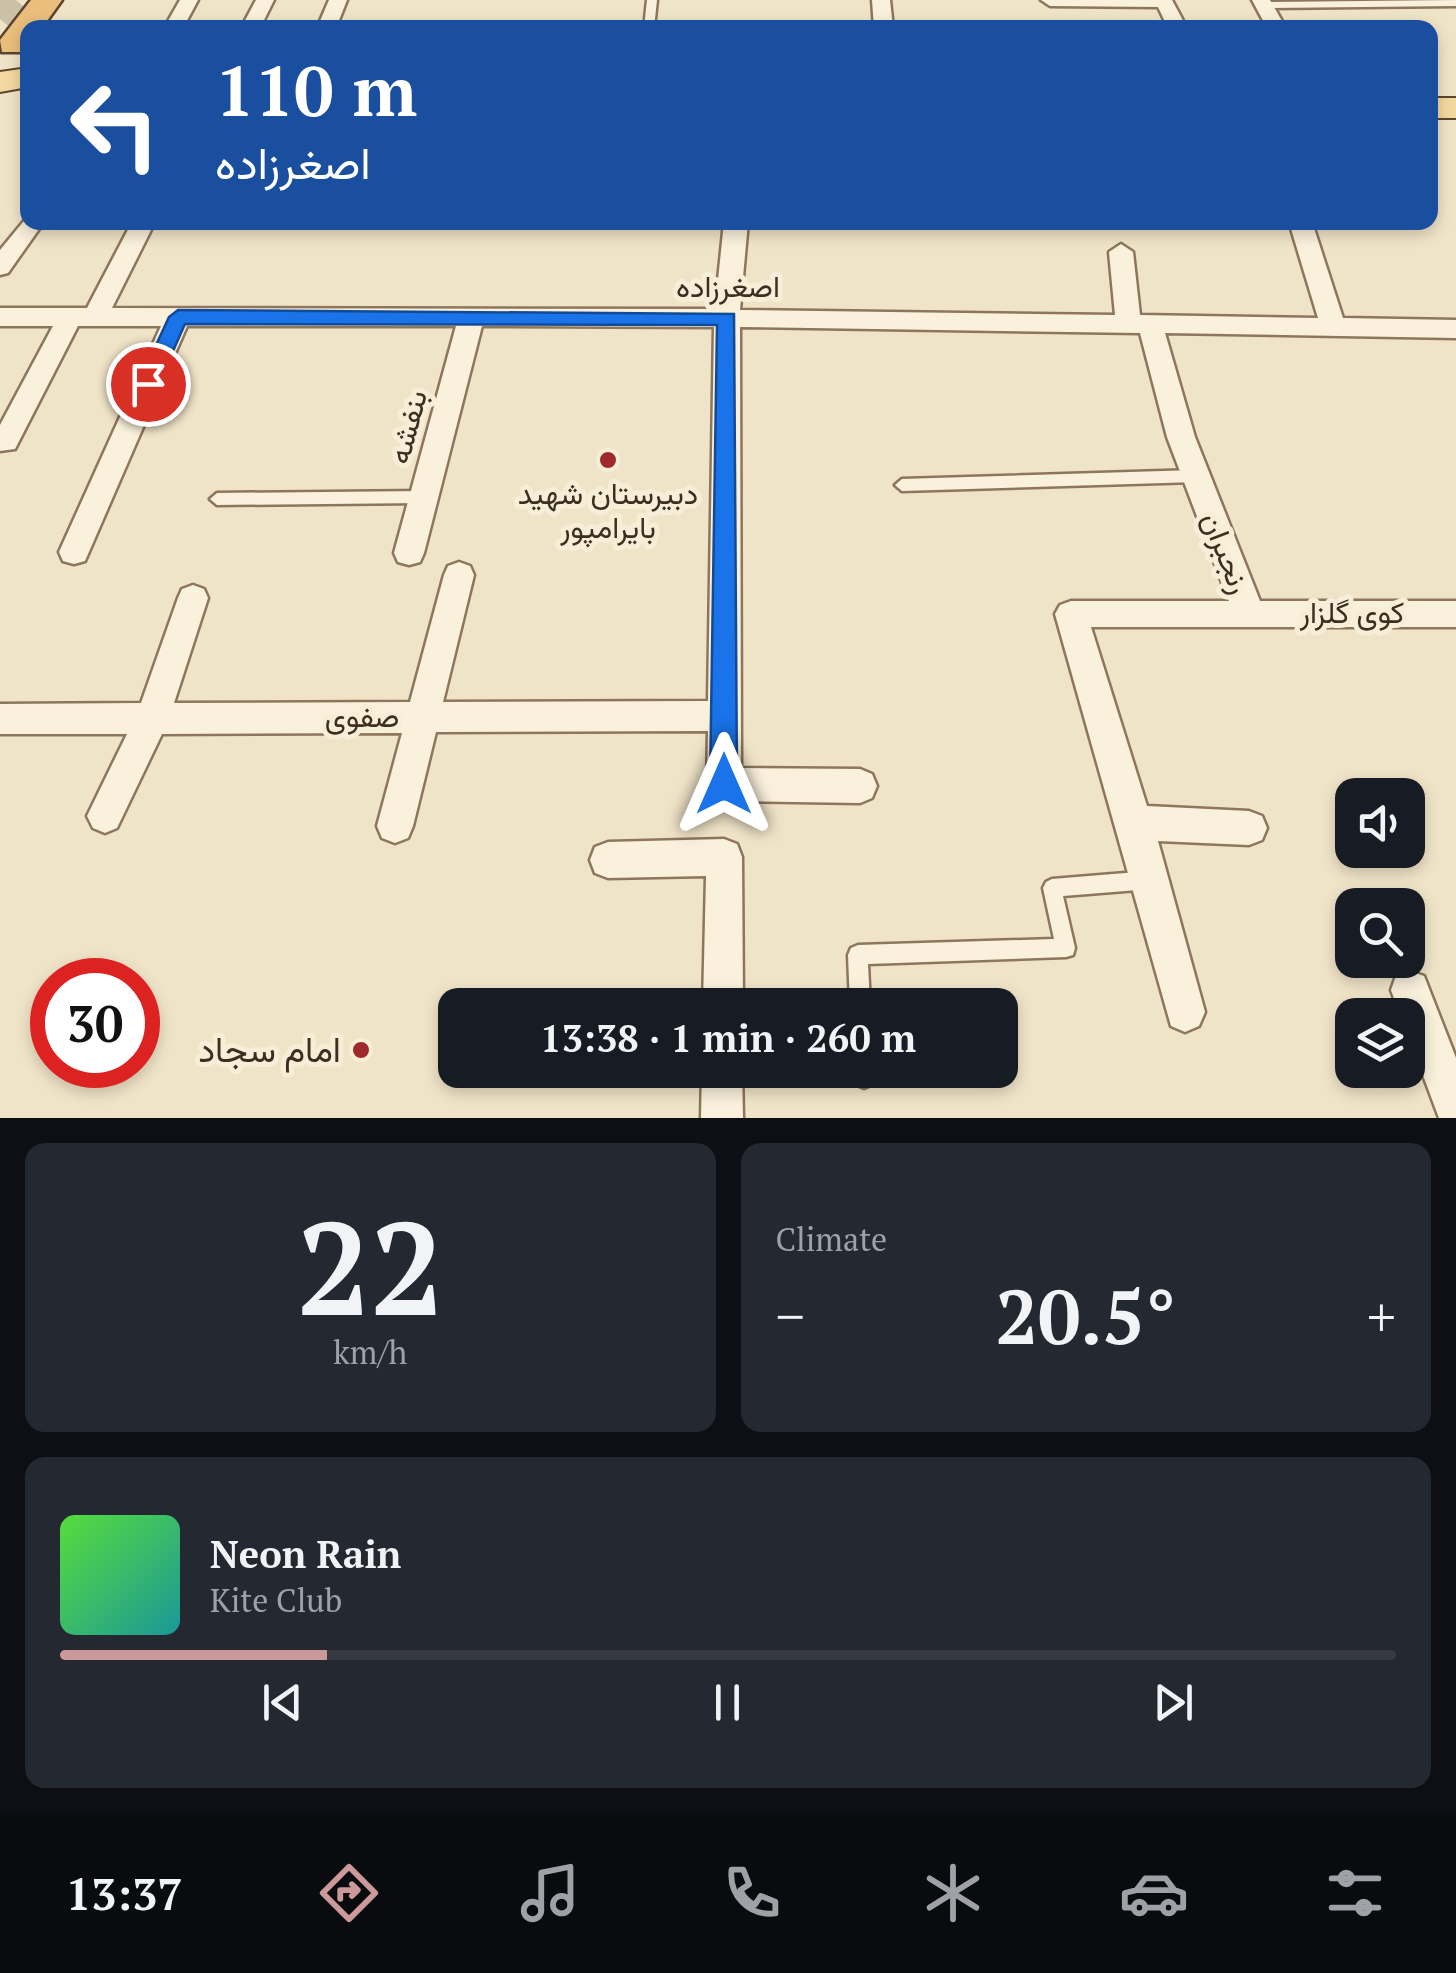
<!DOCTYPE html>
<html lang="en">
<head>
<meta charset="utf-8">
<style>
  :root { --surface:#171b24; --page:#242831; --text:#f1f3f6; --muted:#9ea1a6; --line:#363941; --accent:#cc999b }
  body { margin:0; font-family:"PT Serif",Vazirmatn,serif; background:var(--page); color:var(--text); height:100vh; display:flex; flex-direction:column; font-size:38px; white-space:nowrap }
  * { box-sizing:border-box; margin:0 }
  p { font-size:32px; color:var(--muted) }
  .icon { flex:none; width:55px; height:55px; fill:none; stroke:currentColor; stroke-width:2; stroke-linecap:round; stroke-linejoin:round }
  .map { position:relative; height:1118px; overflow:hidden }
  .panel { display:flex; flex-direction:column; gap:25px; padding:25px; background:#0d0f14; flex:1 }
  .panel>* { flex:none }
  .top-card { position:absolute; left:20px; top:20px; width:1418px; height:210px; border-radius:20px; box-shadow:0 5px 15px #0003; background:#1a4fa0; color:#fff; overflow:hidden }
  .tools { position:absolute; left:1335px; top:778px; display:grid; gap:20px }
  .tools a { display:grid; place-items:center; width:90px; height:90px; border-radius:20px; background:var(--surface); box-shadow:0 5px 15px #0003; font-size:50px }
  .speed { position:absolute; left:30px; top:958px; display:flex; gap:20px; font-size:50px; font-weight:700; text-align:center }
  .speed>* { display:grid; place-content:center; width:130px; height:130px; border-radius:50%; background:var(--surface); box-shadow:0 5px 15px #0003; line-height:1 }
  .speed .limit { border:15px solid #d22; background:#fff; color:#111 }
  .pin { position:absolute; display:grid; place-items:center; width:85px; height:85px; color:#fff; margin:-42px; border:5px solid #fff; border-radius:50%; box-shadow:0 2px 10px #0007 }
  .me { position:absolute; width:110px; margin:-55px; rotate:0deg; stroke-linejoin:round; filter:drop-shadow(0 0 8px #0008) }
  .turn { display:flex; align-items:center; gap:35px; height:210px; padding:0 30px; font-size:45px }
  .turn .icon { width:130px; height:130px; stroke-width:2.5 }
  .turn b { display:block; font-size:70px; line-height:85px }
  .big { font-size:75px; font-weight:600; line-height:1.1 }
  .panel .widget { flex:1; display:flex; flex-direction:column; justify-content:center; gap:15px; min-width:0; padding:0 35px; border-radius:20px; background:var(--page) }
  .panel .dial { align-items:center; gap:0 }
  .dial b { font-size:130px; line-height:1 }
  .song { display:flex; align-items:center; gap:30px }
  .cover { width:120px; height:120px; border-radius:15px; background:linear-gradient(135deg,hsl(110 70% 55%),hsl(180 70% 35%)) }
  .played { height:10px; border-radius:5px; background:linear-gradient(90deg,var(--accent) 20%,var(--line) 20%) }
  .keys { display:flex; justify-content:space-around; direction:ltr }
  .heat { display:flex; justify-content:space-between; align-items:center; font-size:55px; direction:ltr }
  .panel .tiles { flex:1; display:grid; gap:25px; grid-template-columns:1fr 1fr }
  .widget:last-child { grid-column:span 2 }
  .trip { position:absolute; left:438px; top:988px; width:580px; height:100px; border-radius:20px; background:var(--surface); box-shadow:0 5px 15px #0003; font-weight:600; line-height:100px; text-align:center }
  .tab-bar { display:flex; height:160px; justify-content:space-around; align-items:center; background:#090b0e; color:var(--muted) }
  .tab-bar .icon { width:70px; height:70px }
  .tab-bar .selected { color:var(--accent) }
  .tab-bar b { font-size:45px; color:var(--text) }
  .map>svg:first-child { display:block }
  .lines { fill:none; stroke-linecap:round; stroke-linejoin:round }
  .trunk-tunnel { stroke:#ccc0a6; stroke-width:35; stroke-dasharray:35 18; stroke-linecap:butt }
  .service-casing { stroke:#8d765c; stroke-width:5 }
  .minor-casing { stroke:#8d765c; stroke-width:5 }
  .primary-casing { stroke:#5b4430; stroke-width:4 }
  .trunk-casing { stroke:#5b4430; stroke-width:5 }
  .service { fill:#faf1dc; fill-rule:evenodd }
  .minor { fill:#faf1dc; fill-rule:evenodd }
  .primary { fill:#f3d9a0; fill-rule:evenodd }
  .trunk { fill:#eabe7c; fill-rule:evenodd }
  .route { fill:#1a73e8; stroke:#114b97; stroke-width:2.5 }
  .poi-dot { fill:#9e2a2b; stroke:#f7eed8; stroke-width:4 }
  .labels { text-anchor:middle; stroke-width:10; stroke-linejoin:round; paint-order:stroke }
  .street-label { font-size:30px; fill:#3d2e20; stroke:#f7eed8 }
  .poi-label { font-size:30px; fill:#3d2e20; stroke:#f7eed8 }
  .near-poi-label { font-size:35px; fill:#3d2e20; stroke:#f7eed8; text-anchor:end }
</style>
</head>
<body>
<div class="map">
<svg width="1456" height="1118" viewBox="0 0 1456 1118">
  <rect width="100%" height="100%" fill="#f0e4c8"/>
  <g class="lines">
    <!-- trunk-tunnel -->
    <polyline class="trunk-tunnel" points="0,19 16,0"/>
    <defs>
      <g id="service">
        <polygon points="647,0 657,0 654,28 644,28"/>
        <polygon points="1456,0 1456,6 1264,8 1259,5 1264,2"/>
        <polygon points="1196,470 1203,476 1196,482 902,491 895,485 902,479"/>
        <polygon points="423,491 430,497 423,503 217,505 210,499 217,493"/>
        <polygon points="1150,871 1156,874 1159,880 1156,886 1150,889 1063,896 1075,948 1073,955 1066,957 868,964 870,1005 850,1005 848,955 851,948 858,945 1054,939 1043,888 1046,882 1052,879"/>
        <polygon points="853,1070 873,1070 874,1078 871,1085 864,1088 857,1085"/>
      </g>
      <g id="minor">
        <polygon points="180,0 198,0 183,28 164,28"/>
        <polygon points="256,0 274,0 260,28 241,28"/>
        <polygon points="329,0 347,0 336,28 317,28"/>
        <polygon points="872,0 890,0 893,28 874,28"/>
        <polygon points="1041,0 1172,0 1187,28 1168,28 1158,7 1050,6"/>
        <polygon points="1252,0 1270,0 1286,28 1267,28"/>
        <polygon points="28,216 28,222 44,222 8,273 0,275 0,250"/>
        <polygon points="132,222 155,222 112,308 715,309 724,222 748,222 740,310 1115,315 1109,252 1121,244 1133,252 1140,315 1318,318 1289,222 1312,222 1343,318 1456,320 1456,338 1165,333 1195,437 1260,601 1456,601 1456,627 1091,627 1147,806 1249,811 1262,816 1267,828 1262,840 1249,845 1158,841 1205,1012 1199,1026 1185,1032 1171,1026 1055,614 1060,605 1071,601 1229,601 1167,437 1140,333 740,327 741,768 860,769 872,774 877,786 872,798 860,803 724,801 712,796 707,784 708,731 436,732 413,826 408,838 395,843 382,838 377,826 402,733 162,734 117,828 105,833 93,828 87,816 127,734 0,734 0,704 141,703 178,598 182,589 193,585 204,589 208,598 174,703 410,702 444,575 448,566 459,562 470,566 474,575 443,702 708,701 714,327 482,326 424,553 420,562 409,565 398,562 394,553 456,326 187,326 85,561 74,564 63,561 59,552 161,326 78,326 15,449 0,451 0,425 53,326 0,326 0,308 87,308"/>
        <polygon points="724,839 737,844 742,857 743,1005 703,1005 706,876 608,878 595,873 590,860 595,847 608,842"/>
        <polygon points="1410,971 1424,976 1456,1058 1456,1118 1439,1118 1408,1035 1408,1015 1400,1015 1391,990 1396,976"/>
        <polygon points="702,1070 742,1070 743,1118 701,1118"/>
      </g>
      <g id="primary">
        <polygon points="28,68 28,87 0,92 0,72"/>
        <rect x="1430" y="98" width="26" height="20"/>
      </g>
      <polygon id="trunk" points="31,0 62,0 42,28 28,28 24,52 2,52 0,40"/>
    </defs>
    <!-- service casing -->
    <use href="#service" class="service-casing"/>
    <!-- minor casing -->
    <use href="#minor" class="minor-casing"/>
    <!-- primary casing -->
    <use href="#primary" class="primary-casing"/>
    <!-- trunk casing -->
    <use href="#trunk" class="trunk-casing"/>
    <!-- service -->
    <use href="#service" class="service"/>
    <!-- minor -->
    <use href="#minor" class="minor"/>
    <!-- primary -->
    <use href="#primary" class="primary"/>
    <!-- trunk -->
    <use href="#trunk" class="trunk"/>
  </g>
  <!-- route -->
  <polygon class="route" points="178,310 734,314 737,784 733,793 724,797 714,793 710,784 717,325 185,324 156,389 141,389 138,384 169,317"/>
  <!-- markers -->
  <g class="poi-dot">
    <circle cx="608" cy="460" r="10"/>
    <circle cx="361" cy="1050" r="10"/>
  </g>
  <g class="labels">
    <!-- street labels -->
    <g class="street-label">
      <text x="728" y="297">اصغرزاده</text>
      <text transform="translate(408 427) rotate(-75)" y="10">بنفشه</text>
      <text transform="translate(1226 553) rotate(69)" y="10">رنجبران</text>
      <text x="1352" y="623">کوی گلزار</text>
      <text x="362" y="727">صفوی</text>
    </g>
    <!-- poi labels -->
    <g class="poi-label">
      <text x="608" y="504">دبیرستان شهید<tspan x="608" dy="34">بایرامپور</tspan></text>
    </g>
    <!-- near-poi labels -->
    <g class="near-poi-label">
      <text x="341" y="1062">امام سجاد</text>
    </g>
  </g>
</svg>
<div class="tools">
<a><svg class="icon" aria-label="sound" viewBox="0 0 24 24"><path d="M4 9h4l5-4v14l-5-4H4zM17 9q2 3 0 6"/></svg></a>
<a><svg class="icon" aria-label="search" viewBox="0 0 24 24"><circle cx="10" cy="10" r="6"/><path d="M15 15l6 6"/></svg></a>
<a><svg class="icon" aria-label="layers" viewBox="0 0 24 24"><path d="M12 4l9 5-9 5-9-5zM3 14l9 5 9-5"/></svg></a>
</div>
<div class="speed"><div class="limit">30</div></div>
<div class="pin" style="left:148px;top:384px;background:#d93025"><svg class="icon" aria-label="arrive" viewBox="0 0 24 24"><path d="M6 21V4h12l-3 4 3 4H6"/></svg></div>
<svg class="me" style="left:724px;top:784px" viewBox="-20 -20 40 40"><path d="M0-17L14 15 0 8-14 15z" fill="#1a73e8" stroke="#fff" stroke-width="4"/></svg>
<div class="trip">13:38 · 1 min · 260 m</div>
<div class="top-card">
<div class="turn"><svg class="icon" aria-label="left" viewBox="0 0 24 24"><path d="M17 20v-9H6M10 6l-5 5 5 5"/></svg><div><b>110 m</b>اصغرزاده</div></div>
</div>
</div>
<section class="panel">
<div class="tiles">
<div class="widget dial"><b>22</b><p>km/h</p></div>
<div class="widget"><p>Climate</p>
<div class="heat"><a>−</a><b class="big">20.5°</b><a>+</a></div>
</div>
<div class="widget">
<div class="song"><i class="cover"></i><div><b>Neon Rain</b><p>Kite Club</p></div></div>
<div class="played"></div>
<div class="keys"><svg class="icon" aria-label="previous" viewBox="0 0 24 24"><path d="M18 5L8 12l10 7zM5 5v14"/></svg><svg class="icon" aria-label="pause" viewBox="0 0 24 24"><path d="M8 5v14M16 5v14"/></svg><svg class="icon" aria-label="next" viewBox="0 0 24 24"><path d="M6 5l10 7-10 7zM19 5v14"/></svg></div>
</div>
</div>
</section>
<nav class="tab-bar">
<b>13:37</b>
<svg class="icon selected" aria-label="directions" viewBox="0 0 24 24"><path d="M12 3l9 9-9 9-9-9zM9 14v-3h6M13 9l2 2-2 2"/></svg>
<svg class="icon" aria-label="music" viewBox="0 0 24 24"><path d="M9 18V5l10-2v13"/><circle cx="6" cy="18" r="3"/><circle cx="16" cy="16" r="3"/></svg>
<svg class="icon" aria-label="phone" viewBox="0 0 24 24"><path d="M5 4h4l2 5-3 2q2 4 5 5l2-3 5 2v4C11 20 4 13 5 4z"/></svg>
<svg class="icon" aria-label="climate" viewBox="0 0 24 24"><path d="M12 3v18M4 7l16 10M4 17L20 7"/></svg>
<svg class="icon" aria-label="car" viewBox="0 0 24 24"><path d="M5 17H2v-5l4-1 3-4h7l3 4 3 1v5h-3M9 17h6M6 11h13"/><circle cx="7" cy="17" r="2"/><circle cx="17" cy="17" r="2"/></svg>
<svg class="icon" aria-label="filters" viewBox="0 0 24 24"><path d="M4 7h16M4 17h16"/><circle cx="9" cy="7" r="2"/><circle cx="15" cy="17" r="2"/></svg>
</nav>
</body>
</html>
